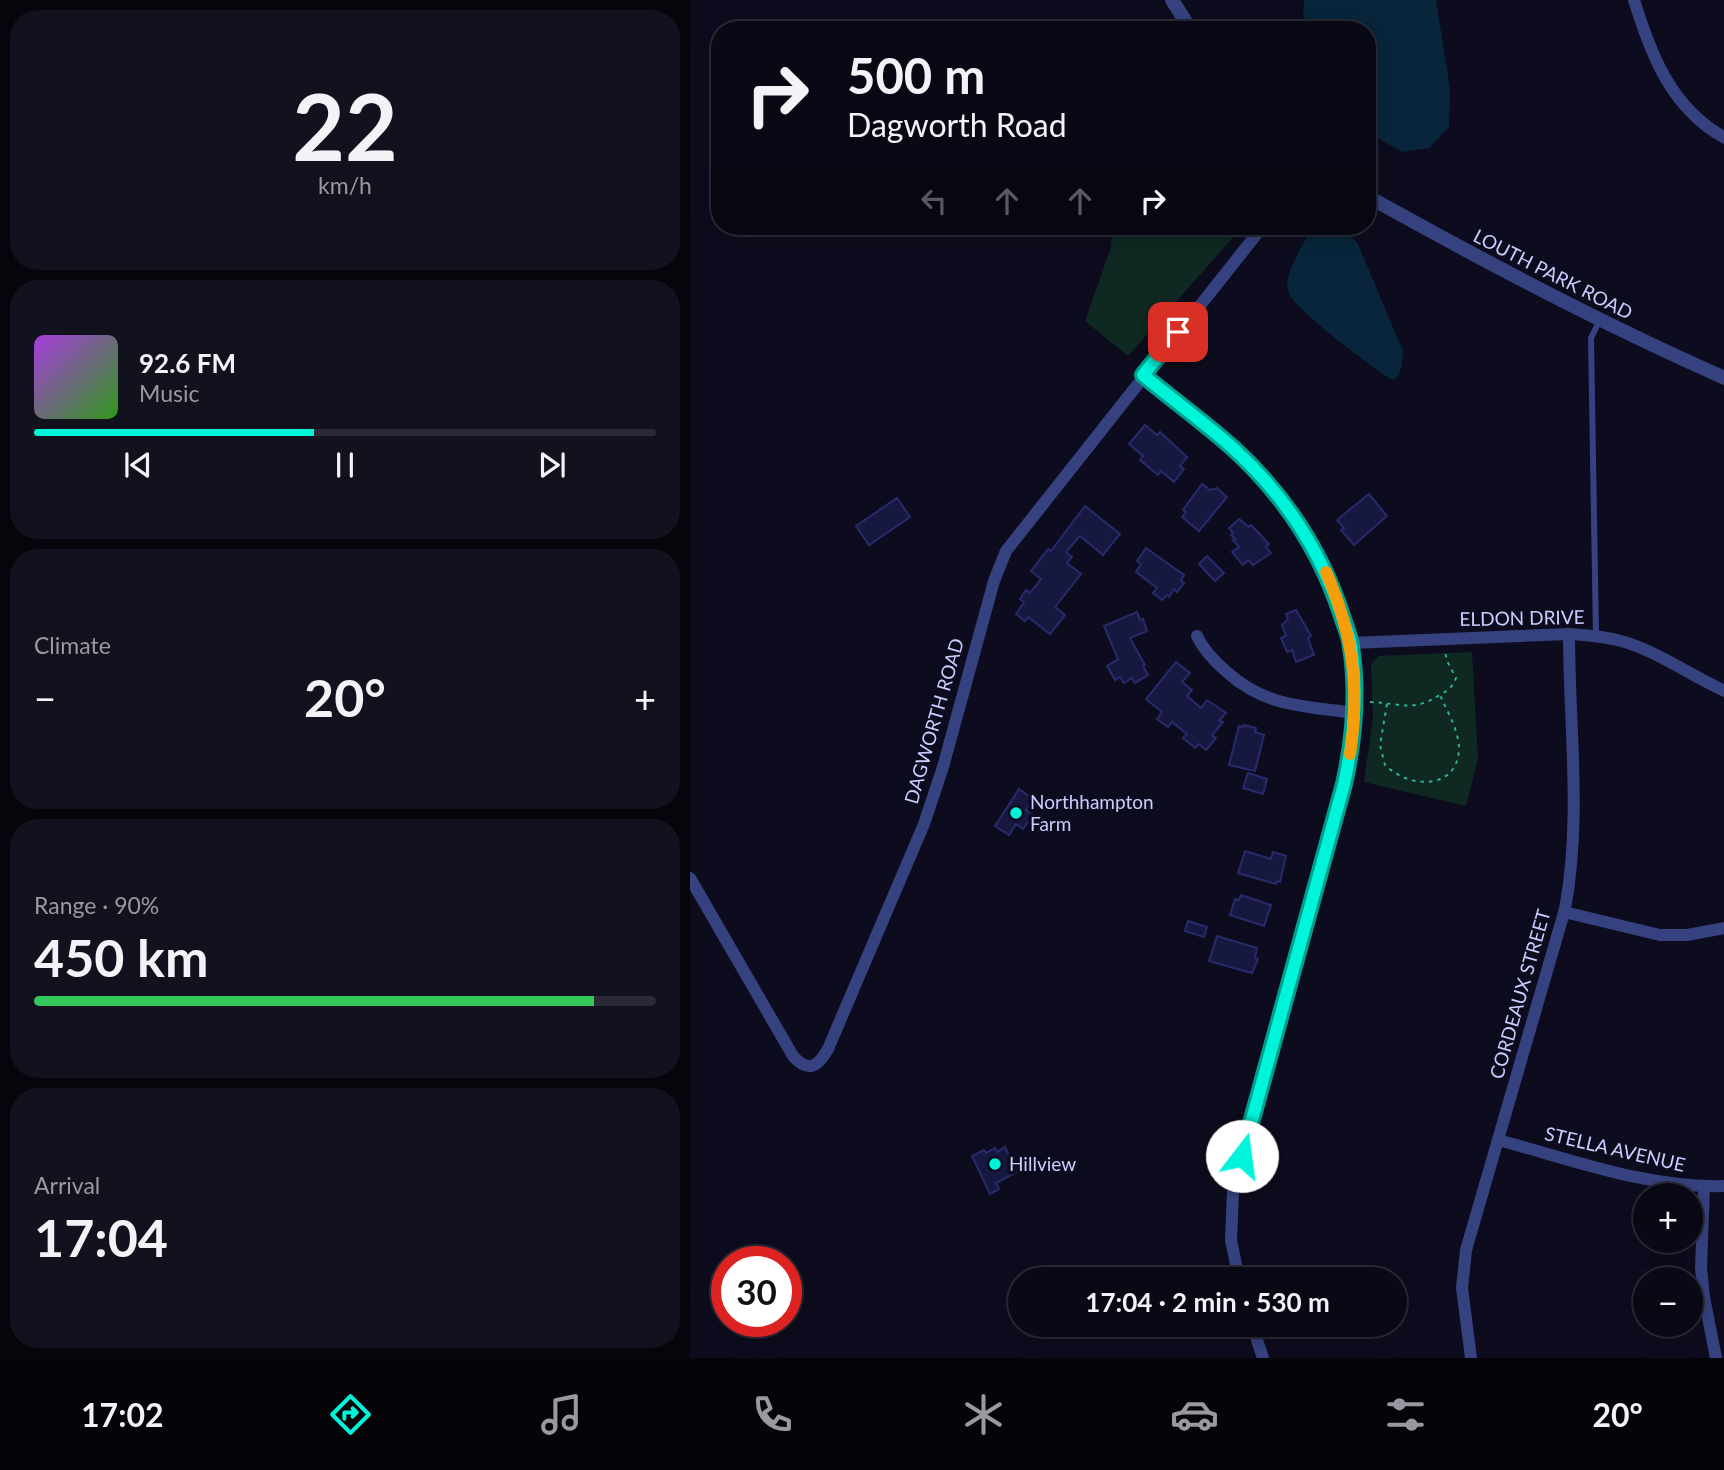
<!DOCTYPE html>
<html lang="en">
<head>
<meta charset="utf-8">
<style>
  :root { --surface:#090916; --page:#12121f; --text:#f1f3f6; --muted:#999aa1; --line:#292a35; --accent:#00f4da }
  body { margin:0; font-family:Lato,sans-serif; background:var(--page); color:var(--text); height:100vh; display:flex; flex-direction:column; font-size:26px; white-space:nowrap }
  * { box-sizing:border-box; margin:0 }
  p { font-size:23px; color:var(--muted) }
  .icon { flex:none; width:38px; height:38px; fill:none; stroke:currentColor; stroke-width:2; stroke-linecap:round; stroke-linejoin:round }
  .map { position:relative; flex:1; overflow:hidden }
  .details { display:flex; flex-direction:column; gap:10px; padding:10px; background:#05050c; width:690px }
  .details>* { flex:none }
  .top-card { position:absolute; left:21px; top:21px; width:665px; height:214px; border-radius:28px; box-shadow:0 4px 18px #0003,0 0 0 2px var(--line); background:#090916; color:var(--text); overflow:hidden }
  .controls { position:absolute; left:943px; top:1183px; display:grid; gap:14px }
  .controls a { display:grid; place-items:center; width:70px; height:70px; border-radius:50%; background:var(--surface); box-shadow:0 4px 18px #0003,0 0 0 2px var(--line); font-size:35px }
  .speed { position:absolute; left:21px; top:1246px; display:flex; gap:14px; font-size:35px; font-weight:700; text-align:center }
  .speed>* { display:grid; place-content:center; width:91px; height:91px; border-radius:50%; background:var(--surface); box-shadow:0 4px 18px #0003,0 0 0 2px var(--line); line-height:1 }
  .speed .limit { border:10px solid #d22; background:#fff; color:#111 }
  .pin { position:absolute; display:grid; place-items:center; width:60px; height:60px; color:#fff; margin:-30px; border-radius:14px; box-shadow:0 4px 10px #0006 }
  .me { position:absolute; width:77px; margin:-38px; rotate:15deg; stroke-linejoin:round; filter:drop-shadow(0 0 5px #0008) }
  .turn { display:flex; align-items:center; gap:24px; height:147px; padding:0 21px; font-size:32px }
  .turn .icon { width:91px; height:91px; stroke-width:2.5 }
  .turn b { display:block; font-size:49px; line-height:60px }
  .lanes { display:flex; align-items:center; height:66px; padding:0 21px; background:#0003; justify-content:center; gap:35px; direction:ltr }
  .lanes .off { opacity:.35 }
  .big { font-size:52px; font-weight:700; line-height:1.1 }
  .details .tile { flex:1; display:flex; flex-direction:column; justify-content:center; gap:10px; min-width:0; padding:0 24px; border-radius:28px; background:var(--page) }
  .details .dial { align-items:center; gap:0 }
  .dial b { font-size:91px; line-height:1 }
  .song { display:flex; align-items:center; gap:21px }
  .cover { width:84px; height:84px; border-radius:10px; background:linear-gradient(135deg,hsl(280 70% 55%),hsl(110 70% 35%)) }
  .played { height:7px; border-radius:4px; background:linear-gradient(90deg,var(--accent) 45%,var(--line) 45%) }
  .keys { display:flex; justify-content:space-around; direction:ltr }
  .heat { display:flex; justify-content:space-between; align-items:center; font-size:38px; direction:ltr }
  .charge { height:10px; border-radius:5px; background:linear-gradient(90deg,#34c759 90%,var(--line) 0) }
  .trip { position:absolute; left:318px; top:1267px; width:399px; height:70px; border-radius:35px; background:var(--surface); box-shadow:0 4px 18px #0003,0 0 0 2px var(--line); font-weight:700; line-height:70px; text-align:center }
  .menu { display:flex; height:112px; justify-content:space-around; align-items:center; background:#040409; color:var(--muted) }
  .menu .icon { width:49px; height:49px }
  .menu .current { color:var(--accent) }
  .menu b { font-size:32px; color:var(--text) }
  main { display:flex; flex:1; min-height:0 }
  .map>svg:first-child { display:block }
  .green { fill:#0f2822 }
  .water { fill:#08253b }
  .building { fill:#171840; stroke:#292a6c; stroke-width:2 }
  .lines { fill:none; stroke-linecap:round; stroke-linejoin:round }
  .path { stroke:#2bb28d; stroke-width:2; stroke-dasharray:3.5 5; stroke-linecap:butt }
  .service { stroke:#35427f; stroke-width:6 }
  .minor { stroke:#35427f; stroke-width:12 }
  .tertiary { stroke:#35427f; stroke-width:14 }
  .route-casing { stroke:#009f8e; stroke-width:18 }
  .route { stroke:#00f4da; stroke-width:12 }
  .slow { stroke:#f59e0b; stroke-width:12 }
  .poi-dot { fill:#00f4da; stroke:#0c0c1e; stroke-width:2.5 }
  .labels { text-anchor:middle; stroke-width:7; stroke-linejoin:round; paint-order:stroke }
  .street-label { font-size:19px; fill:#c9ceff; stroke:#0c0c1e }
  .poi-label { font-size:19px; fill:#c9ceff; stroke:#0c0c1e; text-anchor:start }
</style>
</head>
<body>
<main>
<section class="details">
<div class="tile dial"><b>22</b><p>km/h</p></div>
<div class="tile">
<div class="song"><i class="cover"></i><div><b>92.6 FM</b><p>Music</p></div></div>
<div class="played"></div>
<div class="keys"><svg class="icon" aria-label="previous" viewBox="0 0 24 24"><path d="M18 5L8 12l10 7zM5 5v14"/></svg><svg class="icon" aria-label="pause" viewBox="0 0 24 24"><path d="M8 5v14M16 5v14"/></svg><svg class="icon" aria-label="next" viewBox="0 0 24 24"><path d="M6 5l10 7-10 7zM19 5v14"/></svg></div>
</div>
<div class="tile"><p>Climate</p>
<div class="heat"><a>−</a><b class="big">20°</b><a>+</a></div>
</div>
<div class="tile"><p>Range · 90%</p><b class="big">450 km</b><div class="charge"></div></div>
<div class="tile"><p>Arrival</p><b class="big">17:04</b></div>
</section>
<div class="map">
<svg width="1035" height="1358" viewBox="0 0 1035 1358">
  <rect width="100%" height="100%" fill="#0c0c1e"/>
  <!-- green -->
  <g class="green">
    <polygon points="422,226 553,226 438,356 395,321 421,247"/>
    <polygon points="782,652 788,759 776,806 674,782 683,717 681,665 688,656"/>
  </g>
  <!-- water -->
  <g class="water">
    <polygon points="614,0 746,0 760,88 759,127 739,148 712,152 689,139 677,122 677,30 621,30 613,16"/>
    <path d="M640,228L658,234L667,242L713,351C712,363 713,373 703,380L692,374C674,360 606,311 599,293C594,281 601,268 606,257C616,238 617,232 640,228Z"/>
  </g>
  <!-- building -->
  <g class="building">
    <polygon points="455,425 467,435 470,432 497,457 490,466 494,469 484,482 471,471 468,475 450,460 453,456 439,444"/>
    <polygon points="512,484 520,490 527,488 537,497 509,531 492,517 496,512 493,510"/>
    <polygon points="679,494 697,516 664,545 651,530 654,528 647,520"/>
    <polygon points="207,498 220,517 179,545 166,526"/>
    <polygon points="395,506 430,534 413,555 390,536 376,552 382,557 377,563 391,574 365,607 375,615 360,634 338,617 335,621 326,614 334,602 330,599 336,590 340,593 351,579 341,571 358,549 361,551"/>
    <polygon points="549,519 559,527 561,525 579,544 576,547 581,553 563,565 558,560 553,565 542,552 549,547 543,540 545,539 541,535 543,533 539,528"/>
    <polygon points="456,548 494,575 491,580 494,583 487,592 484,589 479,597 477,595 472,600 463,593 467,588 446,572 451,564 447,561"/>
    <polygon points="517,556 534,573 525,581 509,564"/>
    <polygon points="606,610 621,636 618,638 624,655 606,662 602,650 597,652 591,638 596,636 592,625 598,619 596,614"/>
    <polygon points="447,612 450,620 453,619 457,631 440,638 455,665 453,666 458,675 445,683 442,678 434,683 430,677 425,680 417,666 428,659 414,626"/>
    <polygon points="486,662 500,673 492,682 502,690 497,696 511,708 517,700 536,713 529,721 533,722 522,735 526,738 516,750 509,744 505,748 493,738 497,734 482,722 478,727 467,719 472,712 456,699"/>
    <polygon points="554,725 566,728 565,732 574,735 565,771 539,765 549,726 553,727"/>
    <polygon points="558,773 577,779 573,794 553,788"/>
    <polygon points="329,789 343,799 336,810 343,815 333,829 326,824 319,835 305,826"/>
    <polygon points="555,851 581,859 583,852 596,856 590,882 587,881 586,884 548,873"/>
    <polygon points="551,895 581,905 574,926 540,915 545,899 549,900"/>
    <polygon points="498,921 517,927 514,937 495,931"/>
    <polygon points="527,936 567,948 565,958 568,959 562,973 519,961"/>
    <polygon points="315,1147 327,1172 306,1183 309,1189 300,1194 282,1156 294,1150 296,1153 305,1148 307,1152"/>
  </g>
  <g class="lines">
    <!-- path -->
    <g class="path">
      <path d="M680,702C711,703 723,713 751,694C759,690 763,686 766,678L757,661L755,651"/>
      <path d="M697,704L690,745L695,765C719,789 769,791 769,747C768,729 757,711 750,695"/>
    </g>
    <!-- service -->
    <polyline class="service" points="906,636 901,338 910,320"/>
    <!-- minor -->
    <g class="minor">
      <path d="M944,0C961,55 981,108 1035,138"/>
      <path d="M453,375C483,399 515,423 544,449C595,495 631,551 652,616C655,626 660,636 661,647C668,692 664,739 654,784L543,1192L541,1240L549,1279"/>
      <path d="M507,636C514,651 525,662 538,673C576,707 615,706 664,713"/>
      <path d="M661,643L879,634C895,635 911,636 927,640C965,649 999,675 1035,691"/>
      <path d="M0,878L103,1056C118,1073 128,1067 138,1049L234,824L253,767L304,581L316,551L573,226"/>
      <polyline points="874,912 970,935 997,935 1035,928"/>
      <path d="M808,1140C881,1159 959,1189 1035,1186"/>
      <polyline points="1014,1187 1011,1268 1014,1297 1026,1358"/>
      <polyline points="562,1325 573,1358"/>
      <path d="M781,1358L772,1288L776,1250L875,909C892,818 879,726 879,634"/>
    </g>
    <!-- tertiary -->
    <g class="tertiary">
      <polyline points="482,0 501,30"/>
      <path d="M677,196C794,261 912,324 1035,378"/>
    </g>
  </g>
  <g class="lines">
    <defs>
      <path id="route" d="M488,332L453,375C483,400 515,423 544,449C594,495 631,551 652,616C655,626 660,636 661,647C668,692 664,739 654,784L552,1156"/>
    </defs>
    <!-- route casing -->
    <use href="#route" class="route-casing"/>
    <!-- route -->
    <use href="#route" class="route"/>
    <!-- slow -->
    <path class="slow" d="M636,572C663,634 670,687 660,754"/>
  </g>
  <!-- markers -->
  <g class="poi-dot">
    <circle cx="326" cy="813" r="7"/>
    <circle cx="305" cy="1164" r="7"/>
  </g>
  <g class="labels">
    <!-- street labels -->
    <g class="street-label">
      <text transform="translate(863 274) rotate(27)" y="7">LOUTH PARK ROAD</text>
      <text transform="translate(832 618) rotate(-1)" y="7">ELDON DRIVE</text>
      <text transform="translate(244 721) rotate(-74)" y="7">DAGWORTH ROAD</text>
      <text transform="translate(830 994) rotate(-74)" y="7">CORDEAUX STREET</text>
      <text transform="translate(925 1149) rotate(13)" y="7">STELLA AVENUE</text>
    </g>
    <!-- poi labels -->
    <g class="poi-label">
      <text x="340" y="809">Northhampton<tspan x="340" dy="22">Farm</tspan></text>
      <text x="319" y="1171">Hillview</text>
    </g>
  </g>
</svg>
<div class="controls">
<a>+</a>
<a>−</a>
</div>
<div class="speed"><div class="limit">30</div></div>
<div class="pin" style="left:488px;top:332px;background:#d93025"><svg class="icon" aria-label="arrive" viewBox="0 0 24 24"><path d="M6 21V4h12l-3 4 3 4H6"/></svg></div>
<svg class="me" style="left:552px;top:1156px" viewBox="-20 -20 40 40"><circle r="19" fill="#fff"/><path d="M0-13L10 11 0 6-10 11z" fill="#00f4da"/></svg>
<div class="trip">17:04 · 2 min · 530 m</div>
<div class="top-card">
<div class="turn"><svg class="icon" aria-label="right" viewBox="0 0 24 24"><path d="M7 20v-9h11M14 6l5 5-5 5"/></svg><div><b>500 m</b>Dagworth Road</div></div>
<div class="lanes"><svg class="icon off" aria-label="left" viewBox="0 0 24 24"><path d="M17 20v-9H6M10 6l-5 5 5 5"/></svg><svg class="icon off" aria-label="ahead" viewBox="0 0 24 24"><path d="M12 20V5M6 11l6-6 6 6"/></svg><svg class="icon off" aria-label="ahead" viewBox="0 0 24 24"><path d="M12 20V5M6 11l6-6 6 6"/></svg><svg class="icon" aria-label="right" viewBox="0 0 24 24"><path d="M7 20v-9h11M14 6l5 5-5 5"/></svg></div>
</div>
</div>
</main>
<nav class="menu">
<b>17:02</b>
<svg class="icon current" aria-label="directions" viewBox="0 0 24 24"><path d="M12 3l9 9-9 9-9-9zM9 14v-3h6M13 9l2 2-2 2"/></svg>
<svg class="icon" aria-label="music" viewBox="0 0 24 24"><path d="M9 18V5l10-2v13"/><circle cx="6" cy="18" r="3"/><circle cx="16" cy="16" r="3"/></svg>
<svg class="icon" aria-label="phone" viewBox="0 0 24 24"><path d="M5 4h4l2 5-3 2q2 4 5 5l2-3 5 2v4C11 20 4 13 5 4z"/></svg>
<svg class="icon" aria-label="climate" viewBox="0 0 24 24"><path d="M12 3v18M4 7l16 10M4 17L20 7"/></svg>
<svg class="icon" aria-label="car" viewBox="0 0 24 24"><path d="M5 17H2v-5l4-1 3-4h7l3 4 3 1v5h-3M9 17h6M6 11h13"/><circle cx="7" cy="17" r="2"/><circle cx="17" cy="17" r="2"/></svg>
<svg class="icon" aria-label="filters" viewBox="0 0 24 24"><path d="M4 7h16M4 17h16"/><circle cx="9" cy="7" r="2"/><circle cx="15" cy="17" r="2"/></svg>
<b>20°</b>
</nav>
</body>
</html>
